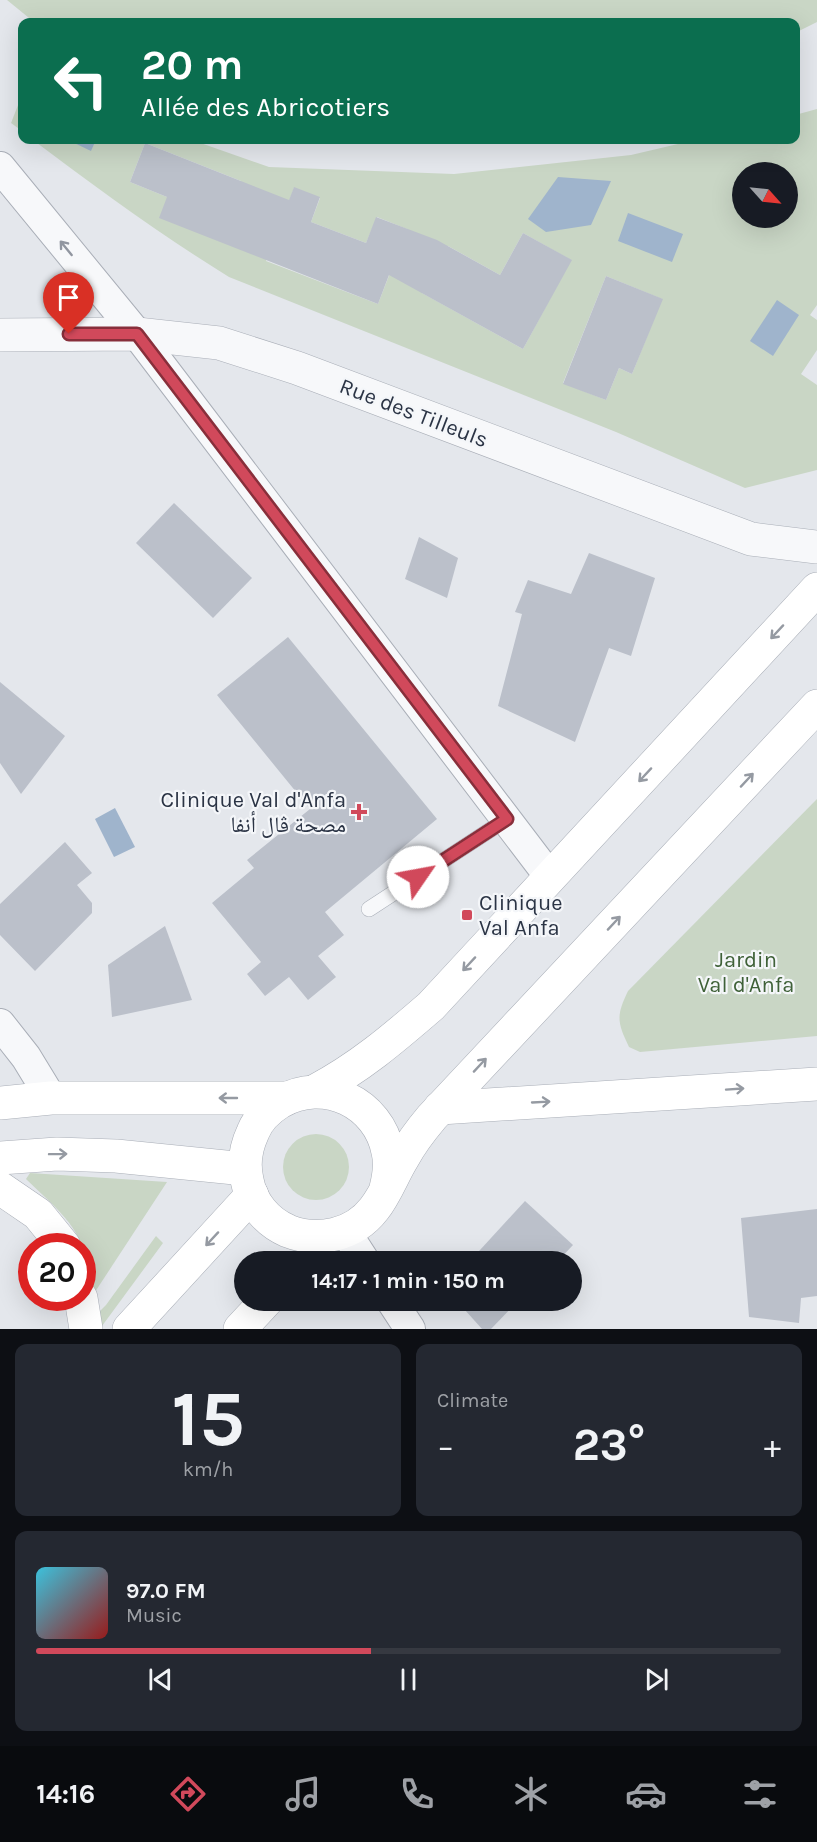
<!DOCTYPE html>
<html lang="en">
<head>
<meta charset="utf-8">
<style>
  :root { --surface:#171b24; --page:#242831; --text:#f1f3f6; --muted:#9ea1a6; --line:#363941; --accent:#d1495b }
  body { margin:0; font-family:Karla,"Noto Naskh Arabic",sans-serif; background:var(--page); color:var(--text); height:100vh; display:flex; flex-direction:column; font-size:22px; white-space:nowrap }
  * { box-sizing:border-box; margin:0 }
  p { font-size:20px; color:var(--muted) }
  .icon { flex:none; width:33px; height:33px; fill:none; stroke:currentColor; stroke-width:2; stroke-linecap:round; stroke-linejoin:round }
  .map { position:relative; height:1329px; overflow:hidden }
  .side { display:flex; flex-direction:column; gap:15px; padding:15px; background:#0d0f14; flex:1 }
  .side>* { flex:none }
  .guide { position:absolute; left:18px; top:18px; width:782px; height:126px; border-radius:12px; box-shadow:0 6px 24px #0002; background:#0b6e4f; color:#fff; overflow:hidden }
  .needle { width:39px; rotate:117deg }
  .controls { position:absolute; left:732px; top:162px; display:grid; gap:12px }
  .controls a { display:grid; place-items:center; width:66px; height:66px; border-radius:50%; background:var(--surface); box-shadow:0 6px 24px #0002; font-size:30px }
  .speed { position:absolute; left:18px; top:1233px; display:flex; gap:12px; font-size:30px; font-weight:700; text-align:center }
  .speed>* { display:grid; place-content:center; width:78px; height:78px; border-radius:50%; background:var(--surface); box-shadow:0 6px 24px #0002; line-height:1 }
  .speed .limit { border:9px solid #d22; background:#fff; color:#111 }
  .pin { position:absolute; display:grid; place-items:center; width:51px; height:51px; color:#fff; margin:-62px -26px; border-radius:50% 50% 50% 0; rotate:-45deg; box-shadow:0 0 6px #0007 }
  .pin .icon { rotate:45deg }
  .me { position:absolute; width:66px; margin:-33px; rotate:57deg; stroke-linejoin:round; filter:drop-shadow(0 0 4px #0008) }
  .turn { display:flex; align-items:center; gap:21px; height:126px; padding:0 24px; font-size:27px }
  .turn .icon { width:78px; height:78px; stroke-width:2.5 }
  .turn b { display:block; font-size:42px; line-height:51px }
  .big { font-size:45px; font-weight:700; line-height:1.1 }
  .side .card { flex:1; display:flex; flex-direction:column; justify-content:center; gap:9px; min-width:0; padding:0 21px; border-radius:12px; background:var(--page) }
  .side .dial { align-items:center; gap:0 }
  .dial b { font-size:78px; line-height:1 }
  .song { display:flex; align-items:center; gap:18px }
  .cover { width:72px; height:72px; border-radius:9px; background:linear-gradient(135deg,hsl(190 70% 55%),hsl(0 70% 35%)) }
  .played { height:6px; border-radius:3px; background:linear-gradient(90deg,var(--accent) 45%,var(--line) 45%) }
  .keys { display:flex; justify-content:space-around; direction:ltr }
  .heat { display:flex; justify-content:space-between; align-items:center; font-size:33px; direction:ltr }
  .side .tiles { flex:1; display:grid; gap:15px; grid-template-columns:1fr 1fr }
  .card:last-child { grid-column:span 2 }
  .trip { position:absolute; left:234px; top:1251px; width:348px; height:60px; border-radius:30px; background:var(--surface); box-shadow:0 6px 24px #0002; font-weight:700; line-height:60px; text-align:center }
  .tab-bar { display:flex; height:96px; justify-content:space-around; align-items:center; background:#090b0e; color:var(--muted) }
  .tab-bar .icon { width:42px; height:42px }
  .tab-bar .selected { color:var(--accent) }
  .tab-bar b { font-size:27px; color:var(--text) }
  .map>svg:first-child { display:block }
  .green { fill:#c9d6c5; fill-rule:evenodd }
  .water { fill:#9fb4cc }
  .building { fill:#bbc0ca }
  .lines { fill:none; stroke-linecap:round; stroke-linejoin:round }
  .service-casing { stroke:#a9aeb7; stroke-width:16 }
  .minor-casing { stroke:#a9aeb7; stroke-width:32 }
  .tertiary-casing { stroke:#a9aeb7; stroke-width:34 }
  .secondary-casing { stroke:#a9aeb7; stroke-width:34 }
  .service { stroke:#f7f8fa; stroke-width:15 }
  .minor { stroke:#f7f8fa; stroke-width:30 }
  .tertiary { stroke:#f7f8fa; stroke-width:33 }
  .secondary { stroke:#fff; stroke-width:33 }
  .oneway { stroke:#9196a0 }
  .oneway2 { stroke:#959aa2 }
  .route-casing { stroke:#882f3b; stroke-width:15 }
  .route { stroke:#d1495b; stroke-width:10 }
  .poi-dot { fill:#d1495b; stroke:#f4f6f9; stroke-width:2 }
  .labels { text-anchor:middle; stroke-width:4.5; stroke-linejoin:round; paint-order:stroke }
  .street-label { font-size:22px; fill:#2b3445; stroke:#f4f6f9 }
  .poi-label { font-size:22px; fill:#2b3445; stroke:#f4f6f9; text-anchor:end }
  .park-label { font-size:22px; fill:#3f6138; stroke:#f4f6f9 }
</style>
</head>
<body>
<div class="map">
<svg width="817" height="1329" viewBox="0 0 817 1329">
  <rect width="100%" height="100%" fill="#e4e7ec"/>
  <!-- green -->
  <g class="green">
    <polygon points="7,0 817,0 817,22 795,33 795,22 34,22"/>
    <polygon points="22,95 22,131 11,123"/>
    <path d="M817,109V305L810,315L817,320V350L801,374L817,385V470L745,488L616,432L229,277C161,235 97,188 33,140H68L91,150L96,140H192L269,167L454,174L631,155L695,140H795V115ZM145,143L241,181L218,241L167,197L130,182ZM742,172H788V218H742ZM294,188L320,198L311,222L366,243L377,217L407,229L378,304L266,261ZM523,233L571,260L523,349L422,293L448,246L500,275ZM606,276L662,299L632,374L619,368L606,400L563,383Z"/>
    <path d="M817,799V1036L640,1052L629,1047C617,1022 616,1016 628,991Z"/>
    <circle cx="316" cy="1167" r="33"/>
    <path d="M30,1173L167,1182L93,1295C87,1232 69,1220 26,1179Z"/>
    <polygon points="156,1236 163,1243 102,1326 98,1313 106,1305"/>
  </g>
  <!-- water -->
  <g class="water">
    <polygon points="68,140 96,140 91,151"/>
    <polygon points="558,177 611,181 591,225 546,232 528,219"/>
    <polygon points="628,213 683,234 672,262 618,241"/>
    <polygon points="777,300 799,315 773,356 750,341"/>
    <polygon points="115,808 135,847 114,857 95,819"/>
  </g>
  <!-- building -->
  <g class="building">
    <polygon points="145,143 289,200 294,187 320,197 311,222 366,243 376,217 437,240 500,275 523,233 572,260 523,349 389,275 378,304 159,218 167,197 130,182"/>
    <polygon points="606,276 663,299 632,374 619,368 606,400 563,384"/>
    <polygon points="174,503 252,578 213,618 136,543"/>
    <polygon points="419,537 458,558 447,598 405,579"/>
    <polygon points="589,553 655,578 631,656 609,648 575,742 498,706 522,614 515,612 528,580 571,594"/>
    <polygon points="288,637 437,819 325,912 344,935 318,956 336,977 308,1000 289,977 265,996 247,974 261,962 212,903 254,868 247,860 310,809 217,695"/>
    <polygon points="0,682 65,736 21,794 0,763"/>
    <polygon points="65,842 92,873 77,885 92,903 92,913 35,971 0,935 0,904"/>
    <polygon points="165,926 192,1000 112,1017 108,965"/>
    <polygon points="525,1201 573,1245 557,1262 469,1262"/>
    <polygon points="817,1209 817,1296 801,1298 799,1323 749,1317 741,1218"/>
    <polygon points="456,1300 519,1300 491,1329 482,1329"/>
  </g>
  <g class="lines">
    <defs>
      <polyline id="service" points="369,909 507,819"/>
      <g id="minor">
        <polyline points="0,167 137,334 550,877"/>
        <polyline points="0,1024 26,1057 51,1098"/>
        <polyline points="345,1231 365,1262"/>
        <polyline points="391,1300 410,1329"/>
      </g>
      <polyline id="tertiary" points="0,335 137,334 219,343 297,368 751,539 817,547"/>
      <g id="secondary">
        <path d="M315,1091C359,1068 394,1038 431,1006L817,589"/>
        <polyline points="0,1103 51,1098 287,1098"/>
        <polyline points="440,1108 817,1084"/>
        <polyline points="0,1158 57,1154 116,1156 245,1169"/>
        <polyline points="0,1188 38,1214 64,1246"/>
        <path d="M386,1188C389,1176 391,1164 388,1152C379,1103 324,1076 280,1102C269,1109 258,1119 253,1132C246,1147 243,1163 247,1180C251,1203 267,1222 288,1231C318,1243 354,1235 374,1209C386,1194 393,1174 403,1158C411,1143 421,1130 432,1117L817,706"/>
        <polyline points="81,1298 86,1329"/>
        <polyline points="129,1329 252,1195"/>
        <polyline points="240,1329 267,1300"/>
      </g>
    </defs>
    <!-- service casing -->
    <use href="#service" class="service-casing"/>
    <!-- minor casing -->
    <use href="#minor" class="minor-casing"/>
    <!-- tertiary casing -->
    <use href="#tertiary" class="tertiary-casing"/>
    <!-- secondary casing -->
    <use href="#secondary" class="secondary-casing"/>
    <!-- service -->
    <use href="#service" class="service"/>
    <!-- minor -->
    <use href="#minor" class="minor"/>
    <!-- tertiary -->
    <use href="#tertiary" class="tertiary"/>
    <!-- secondary -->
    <use href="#secondary" class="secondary"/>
  </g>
  <!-- one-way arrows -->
  <defs><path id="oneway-shaft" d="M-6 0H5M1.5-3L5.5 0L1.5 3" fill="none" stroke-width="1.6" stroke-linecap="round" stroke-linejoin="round" transform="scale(1.5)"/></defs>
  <use class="oneway" href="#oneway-shaft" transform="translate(66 248) rotate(-129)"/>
  <g class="oneway2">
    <use href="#oneway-shaft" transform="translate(777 632) rotate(133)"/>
    <use href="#oneway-shaft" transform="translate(645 775) rotate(133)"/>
    <use href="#oneway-shaft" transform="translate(747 780) rotate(-47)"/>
    <use href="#oneway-shaft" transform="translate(614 923) rotate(-47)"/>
    <use href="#oneway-shaft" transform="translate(469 964) rotate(133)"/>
    <use href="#oneway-shaft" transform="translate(480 1065) rotate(-47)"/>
    <use href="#oneway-shaft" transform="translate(735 1089) rotate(-4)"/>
    <use href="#oneway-shaft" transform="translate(228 1098) rotate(180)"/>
    <use href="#oneway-shaft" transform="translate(541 1102) rotate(-3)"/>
    <use href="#oneway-shaft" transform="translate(58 1154) rotate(-1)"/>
    <use href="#oneway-shaft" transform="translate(212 1239) rotate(133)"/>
  </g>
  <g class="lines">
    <defs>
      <polyline id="route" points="69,334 137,334 507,819 418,877"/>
    </defs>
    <!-- route casing -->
    <use href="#route" class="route-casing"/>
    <!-- route -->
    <use href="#route" class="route"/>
  </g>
  <!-- markers -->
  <g class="poi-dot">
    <path d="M356 803h6v6h6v6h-6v6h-6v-6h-6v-6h6z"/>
    <rect x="461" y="909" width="12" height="12" rx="3"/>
  </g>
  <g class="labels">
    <!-- street labels -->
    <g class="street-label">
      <text transform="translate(414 412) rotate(21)" y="8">Rue des Tilleuls</text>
    </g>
    <!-- poi labels -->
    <g class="poi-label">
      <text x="346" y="807">Clinique Val d'Anfa<tspan x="346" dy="25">مصحة ڤال أنفا</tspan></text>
      <text x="479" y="910" text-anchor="start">Clinique<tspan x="479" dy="25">Val Anfa</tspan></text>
    </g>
    <!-- park labels -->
    <g class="park-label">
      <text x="746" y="967">Jardin<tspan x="746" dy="25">Val d'Anfa</tspan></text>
    </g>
  </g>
</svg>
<div class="controls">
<a><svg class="needle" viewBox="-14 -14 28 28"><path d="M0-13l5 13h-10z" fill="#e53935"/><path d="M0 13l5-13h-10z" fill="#9ea1a6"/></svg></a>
</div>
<div class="speed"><div class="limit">20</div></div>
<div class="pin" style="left:69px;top:334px;background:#d93025"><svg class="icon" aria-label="arrive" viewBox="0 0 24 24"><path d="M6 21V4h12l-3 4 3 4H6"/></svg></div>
<svg class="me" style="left:418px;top:877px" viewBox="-20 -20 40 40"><circle r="19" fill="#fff"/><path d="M0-13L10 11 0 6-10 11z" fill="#d1495b"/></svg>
<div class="trip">14:17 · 1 min · 150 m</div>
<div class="guide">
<div class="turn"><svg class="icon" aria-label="left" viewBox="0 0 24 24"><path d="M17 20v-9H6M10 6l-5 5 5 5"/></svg><div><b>20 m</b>Allée des Abricotiers</div></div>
</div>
</div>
<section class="side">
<div class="tiles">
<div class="card dial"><b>15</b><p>km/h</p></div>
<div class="card"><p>Climate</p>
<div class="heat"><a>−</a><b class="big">23°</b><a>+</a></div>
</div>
<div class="card">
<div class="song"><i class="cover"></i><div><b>97.0 FM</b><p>Music</p></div></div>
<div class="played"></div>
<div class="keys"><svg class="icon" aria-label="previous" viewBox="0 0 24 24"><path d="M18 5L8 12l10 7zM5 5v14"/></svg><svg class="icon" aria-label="pause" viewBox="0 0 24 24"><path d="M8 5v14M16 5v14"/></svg><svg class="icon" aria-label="next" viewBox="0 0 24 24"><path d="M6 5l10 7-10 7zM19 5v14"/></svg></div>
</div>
</div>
</section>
<nav class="tab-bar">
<b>14:16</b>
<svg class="icon selected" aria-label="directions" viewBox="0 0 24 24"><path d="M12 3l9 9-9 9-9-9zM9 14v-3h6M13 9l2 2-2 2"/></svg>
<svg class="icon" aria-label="music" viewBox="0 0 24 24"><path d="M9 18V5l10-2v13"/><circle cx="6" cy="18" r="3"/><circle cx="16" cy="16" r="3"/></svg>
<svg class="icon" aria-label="phone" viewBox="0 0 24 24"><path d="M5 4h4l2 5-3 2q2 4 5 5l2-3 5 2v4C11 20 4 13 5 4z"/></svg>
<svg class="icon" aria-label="climate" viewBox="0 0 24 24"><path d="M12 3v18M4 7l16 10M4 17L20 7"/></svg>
<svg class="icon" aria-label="car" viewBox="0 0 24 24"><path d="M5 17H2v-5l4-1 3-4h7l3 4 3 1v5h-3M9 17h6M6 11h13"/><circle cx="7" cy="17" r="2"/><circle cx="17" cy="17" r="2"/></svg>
<svg class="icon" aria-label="filters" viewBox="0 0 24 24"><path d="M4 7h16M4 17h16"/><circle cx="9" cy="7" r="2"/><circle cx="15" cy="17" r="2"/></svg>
</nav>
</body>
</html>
